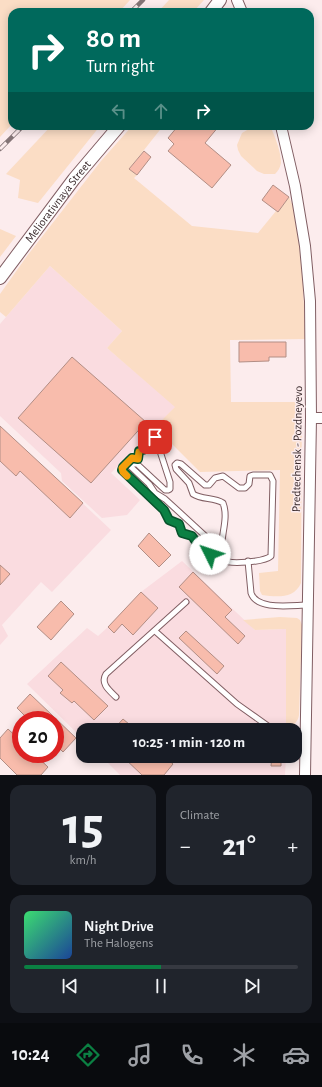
<!DOCTYPE html>
<html lang="en">
<head>
<meta charset="utf-8">
<style>
  :root { --surface:#171b24; --page:#20242c; --text:#f1f3f6; --muted:#9ea1a6; --line:#363941; --accent:#0b8043 }
  body { margin:0; font-family:"Alegreya Sans",sans-serif; background:var(--page); color:var(--text); height:100vh; display:flex; flex-direction:column; font-size:15px; white-space:nowrap }
  * { box-sizing:border-box; margin:0 }
  p { font-size:13px; color:var(--muted) }
  .icon { flex:none; width:22px; height:22px; fill:none; stroke:currentColor; stroke-width:2; stroke-linecap:round; stroke-linejoin:round }
  .map { position:relative; height:775px; overflow:hidden }
  .side { display:flex; flex-direction:column; gap:10px; padding:10px; background:#0d0f14; flex:1 }
  .side>* { flex:none }
  .top-card { position:absolute; left:8px; top:8px; width:306px; height:122px; border-radius:12px; box-shadow:0 2px 10px #0003; background:#00695c; color:#fff; overflow:hidden }
  .speed { position:absolute; left:12px; top:711px; display:flex; gap:8px; font-size:20px; font-weight:700; text-align:center }
  .speed>* { display:grid; place-content:center; width:52px; height:52px; border-radius:50%; background:var(--surface); box-shadow:0 2px 10px #0003; line-height:1 }
  .speed .limit { border:6px solid #d22; background:#fff; color:#111 }
  .pin { position:absolute; display:grid; place-items:center; width:34px; height:34px; color:#fff; margin:-17px; border-radius:8px; box-shadow:0 2px 6px #0006 }
  .me { position:absolute; width:44px; margin:-22px; rotate:311deg; stroke-linejoin:round; filter:drop-shadow(0 0 3px #0008) }
  .turn { display:flex; align-items:center; gap:14px; height:84px; padding:0 12px; font-size:18px }
  .turn .icon { width:52px; height:52px; stroke-width:2.5 }
  .turn b { display:block; font-size:28px; line-height:34px }
  .lanes { display:flex; align-items:center; height:38px; padding:0 12px; background:#0003; justify-content:center; gap:20px; direction:ltr }
  .lanes .off { opacity:.35 }
  .big { font-size:30px; font-weight:700; line-height:1.1 }
  .side .tile { flex:1; display:flex; flex-direction:column; justify-content:center; gap:6px; min-width:0; padding:0 14px; border-radius:12px; background:var(--page) }
  .side .dial { align-items:center; gap:0 }
  .dial b { font-size:52px; line-height:1 }
  .song { display:flex; align-items:center; gap:12px }
  .cover { width:48px; height:48px; border-radius:6px; background:linear-gradient(135deg,hsl(140 70% 55%),hsl(220 70% 35%)) }
  .played { height:4px; border-radius:2px; background:linear-gradient(90deg,var(--accent) 50%,var(--line) 50%) }
  .keys { display:flex; justify-content:space-around; direction:ltr }
  .heat { display:flex; justify-content:space-between; align-items:center; font-size:22px; direction:ltr }
  .side .tiles { flex:1; display:grid; gap:10px; grid-template-columns:1fr 1fr }
  .tile:last-child { grid-column:span 2 }
  .trip { position:absolute; left:76px; top:723px; width:226px; height:40px; border-radius:12px; background:var(--surface); box-shadow:0 2px 10px #0003; font-weight:700; line-height:40px; text-align:center }
  .menu { display:flex; height:64px; justify-content:space-around; align-items:center; background:#090b0e; color:var(--muted) }
  .menu .icon { width:28px; height:28px }
  .menu .active { color:var(--accent) }
  .menu b { font-size:18px; color:var(--text) }
  .map>svg:first-child { display:block }
  .built { fill:#fadce0 }
  .green { fill:#fbddc5 }
  .building { fill:#f8bcac; stroke:#b28e85 }
  .lines { fill:none; stroke-linecap:round; stroke-linejoin:round }
  .service-casing { stroke:#815e63; stroke-width:7 }
  .minor-casing { stroke:#815e63; stroke-width:12 }
  .tertiary-casing { stroke:#815e63; stroke-width:14 }
  .service { stroke:#fff; stroke-width:5 }
  .minor { stroke:#fff; stroke-width:10 }
  .tertiary { stroke:#fff; stroke-width:12 }
  .rail-casing { stroke:#837476; stroke-width:4.5 }
  .rail { stroke:#fceced; stroke-width:3; stroke-dasharray:9; stroke-linecap:butt }
  .route-casing { stroke:#07532c; stroke-width:10 }
  .route { stroke:#0b8043; stroke-width:7 }
  .slow { stroke:#f59e0b; stroke-width:7 }
  .labels { text-anchor:middle; stroke-width:3; stroke-linejoin:round; paint-order:stroke }
  .street-label { font-size:12px; fill:#38292b; stroke:#fceced }
</style>
</head>
<body>
<div class="map">
<svg width="322" height="775" viewBox="0 0 322 775">
  <rect width="100%" height="100%" fill="#fceced"/>
  <!-- built -->
  <g class="built">
    <polygon points="50,266 122,331 107,348 176,407 111,473 140,500 127,515 102,518 62,481 61,473 0,416 0,324"/>
    <polygon points="0,426 111,530 52,592 41,582 2,625 8,636 0,645"/>
    <polygon points="182,561 255,630 286,629 286,730 83,730 83,739 27,684 87,628 98,636 108,627 141,592"/>
    <polygon points="101,756 286,756 285,775 120,775"/>
  </g>
  <!-- green -->
  <g class="green">
    <polygon points="0,0 130,0 119,12 12,12 12,124 0,137"/>
    <polygon points="169,0 204,0 193,12 158,12"/>
    <polygon points="51,126 100,126 38,203 18,198 20,180 6,174"/>
    <path d="M132,126H163L129,169L137,175L134,178L192,226L258,233L276,211L278,212L289,197L294,208L305,276L303,289L306,339L230,340L231,402H302L301,583C294,599 277,597 262,595L260,591L259,573L278,571L280,470L200,472L155,427L175,407L107,348L122,331L50,266L6,317L0,312V294L27,256L101,161Z"/>
    <path d="M254,126H270C275,136 281,152 281,163C280,168 278,171 275,174H264L257,171L241,156L238,150L237,145L242,133Z"/>
    <polygon points="0,229 16,236 0,257"/>
    <path d="M280,617L297,618L300,620L302,625L299,715C298,722 293,727 286,727V629L255,630L243,620Z"/>
  </g>
  <!-- building -->
  <g class="building">
    <polygon points="178,126 219,126 205,143 231,165 212,188 168,151 174,144 168,138"/>
    <polygon points="144,151 151,157 137,175 129,169"/>
    <polygon points="273,185 289,197 278,212 262,200"/>
    <polygon points="239,342 286,342 286,357 269,357 269,361 239,362"/>
    <polygon points="72,357 146,422 91,483 18,418"/>
    <polygon points="0,426 83,503 70,518 20,471 16,476 0,461"/>
    <polygon points="149,533 171,555 159,567 138,546"/>
    <polygon points="0,565 10,574 0,585"/>
    <polygon points="193,572 232,610 225,617 245,636 238,644 179,587"/>
    <polygon points="141,592 158,608 133,635 122,624 114,633 108,627"/>
    <polygon points="61,601 74,614 51,640 37,627"/>
    <polygon points="186,631 224,666 217,674 179,638"/>
    <polygon points="61,662 108,706 94,720 74,701 72,703 60,693 63,690 48,676"/>
    <polygon points="30,694 76,738 63,752 55,744 55,720 29,720 17,708"/>
    <polygon points="123,719 136,730 113,730"/>
    <polygon points="8,729 21,741 21,754 34,754 48,767 41,775 17,775 0,758 0,738"/>
    <polygon points="122,756 164,756 173,764 164,775 142,775"/>
    <polygon points="272,756 281,756 281,766 271,766"/>
  </g>
  <g class="lines">
    <defs>
      <g id="service">
        <path d="M153,437H155L157,442L170,482V489L168,490H165L137,464H132L131,467L149,484L155,493L165,499L214,544C214,549 214,551 210,554L203,552L192,537L182,533L179,524L169,520L164,510L122,471L123,467L132,458L138,459L139,451L146,449L147,443Z"/>
        <path d="M177,463L181,464L205,485H209L215,478L223,476L239,488H245L249,484L250,476L253,475H270L273,481L271,556C264,562 230,565 223,560C217,542 230,521 223,503C214,497 202,500 193,494L189,483L176,469L175,465Z"/>
        <path d="M248,561L251,593C257,611 292,605 308,605"/>
        <polyline points="155,631 237,704 268,726 279,730"/>
        <path d="M116,697C110,691 100,684 106,674L186,602"/>
        <polyline points="295,732 306,732"/>
      </g>
      <g id="minor">
        <polyline points="237,0 242,12"/>
        <polyline points="281,126 295,186 305,246 310,301 311,418 305,775"/>
        <polyline points="311,418 322,418"/>
      </g>
      <g id="tertiary">
        <polyline points="211,12 220,0"/>
        <path id="s1" d="M0,278L74,179L119,126"/>
      </g>
    </defs>
    <!-- service casing -->
    <use href="#service" class="service-casing"/>
    <!-- minor casing -->
    <use href="#minor" class="minor-casing"/>
    <!-- tertiary casing -->
    <use href="#tertiary" class="tertiary-casing"/>
    <!-- service -->
    <use href="#service" class="service"/>
    <!-- minor -->
    <use href="#minor" class="minor"/>
    <!-- tertiary -->
    <use href="#tertiary" class="tertiary"/>
    <defs>
      <g id="rail">
        <polyline points="131,12 143,0"/>
        <polyline points="0,149 23,126"/>
      </g>
    </defs>
    <!-- rail casing -->
    <use href="#rail" class="rail-casing"/>
    <!-- rail -->
    <use href="#rail" class="rail"/>
  </g>
  <g class="lines">
    <defs>
      <path id="route" d="M155,437C147,439 148,443 146,449L139,451L138,459L132,458L123,467L122,470L164,510L169,520L179,524L182,533L192,536L203,552L210,554"/>
    </defs>
    <!-- route casing -->
    <use href="#route" class="route-casing"/>
    <!-- route -->
    <use href="#route" class="route"/>
    <!-- slow -->
    <polyline class="slow" points="127,476 123,472 122,468 132,458 138,459 139,452"/>
  </g>
  <g class="labels">
    <!-- street labels -->
    <g class="street-label">
      <text dy="4" stroke="none"><textPath href="#s1" startOffset="96">Meliorativnaya Street</textPath></text>
      <text transform="translate(297 449) rotate(-89)" y="4">Predtechensk - Pozdneyevo</text>
    </g>
  </g>
</svg>
<div class="speed"><div class="limit">20</div></div>
<div class="pin" style="left:155px;top:437px;background:#d93025"><svg class="icon" aria-label="arrive" viewBox="0 0 24 24"><path d="M6 21V4h12l-3 4 3 4H6"/></svg></div>
<svg class="me" style="left:210px;top:554px" viewBox="-20 -20 40 40"><circle r="19" fill="#fff"/><path d="M0-13L10 11 0 6-10 11z" fill="#0b8043"/></svg>
<div class="trip">10:25 · 1 min · 120 m</div>
<div class="top-card">
<div class="turn"><svg class="icon" aria-label="right" viewBox="0 0 24 24"><path d="M7 20v-9h11M14 6l5 5-5 5"/></svg><div><b>80 m</b>Turn right</div></div>
<div class="lanes"><svg class="icon off" aria-label="left" viewBox="0 0 24 24"><path d="M17 20v-9H6M10 6l-5 5 5 5"/></svg><svg class="icon off" aria-label="ahead" viewBox="0 0 24 24"><path d="M12 20V5M6 11l6-6 6 6"/></svg><svg class="icon" aria-label="right" viewBox="0 0 24 24"><path d="M7 20v-9h11M14 6l5 5-5 5"/></svg></div>
</div>
</div>
<section class="side">
<div class="tiles">
<div class="tile dial"><b>15</b><p>km/h</p></div>
<div class="tile"><p>Climate</p>
<div class="heat"><a>−</a><b class="big">21°</b><a>+</a></div>
</div>
<div class="tile">
<div class="song"><i class="cover"></i><div><b>Night Drive</b><p>The Halogens</p></div></div>
<div class="played"></div>
<div class="keys"><svg class="icon" aria-label="previous" viewBox="0 0 24 24"><path d="M18 5L8 12l10 7zM5 5v14"/></svg><svg class="icon" aria-label="pause" viewBox="0 0 24 24"><path d="M8 5v14M16 5v14"/></svg><svg class="icon" aria-label="next" viewBox="0 0 24 24"><path d="M6 5l10 7-10 7zM19 5v14"/></svg></div>
</div>
</div>
</section>
<nav class="menu">
<b>10:24</b>
<svg class="icon active" aria-label="directions" viewBox="0 0 24 24"><path d="M12 3l9 9-9 9-9-9zM9 14v-3h6M13 9l2 2-2 2"/></svg>
<svg class="icon" aria-label="music" viewBox="0 0 24 24"><path d="M9 18V5l10-2v13"/><circle cx="6" cy="18" r="3"/><circle cx="16" cy="16" r="3"/></svg>
<svg class="icon" aria-label="phone" viewBox="0 0 24 24"><path d="M5 4h4l2 5-3 2q2 4 5 5l2-3 5 2v4C11 20 4 13 5 4z"/></svg>
<svg class="icon" aria-label="climate" viewBox="0 0 24 24"><path d="M12 3v18M4 7l16 10M4 17L20 7"/></svg>
<svg class="icon" aria-label="car" viewBox="0 0 24 24"><path d="M5 17H2v-5l4-1 3-4h7l3 4 3 1v5h-3M9 17h6M6 11h13"/><circle cx="7" cy="17" r="2"/><circle cx="17" cy="17" r="2"/></svg>
</nav>
</body>
</html>
